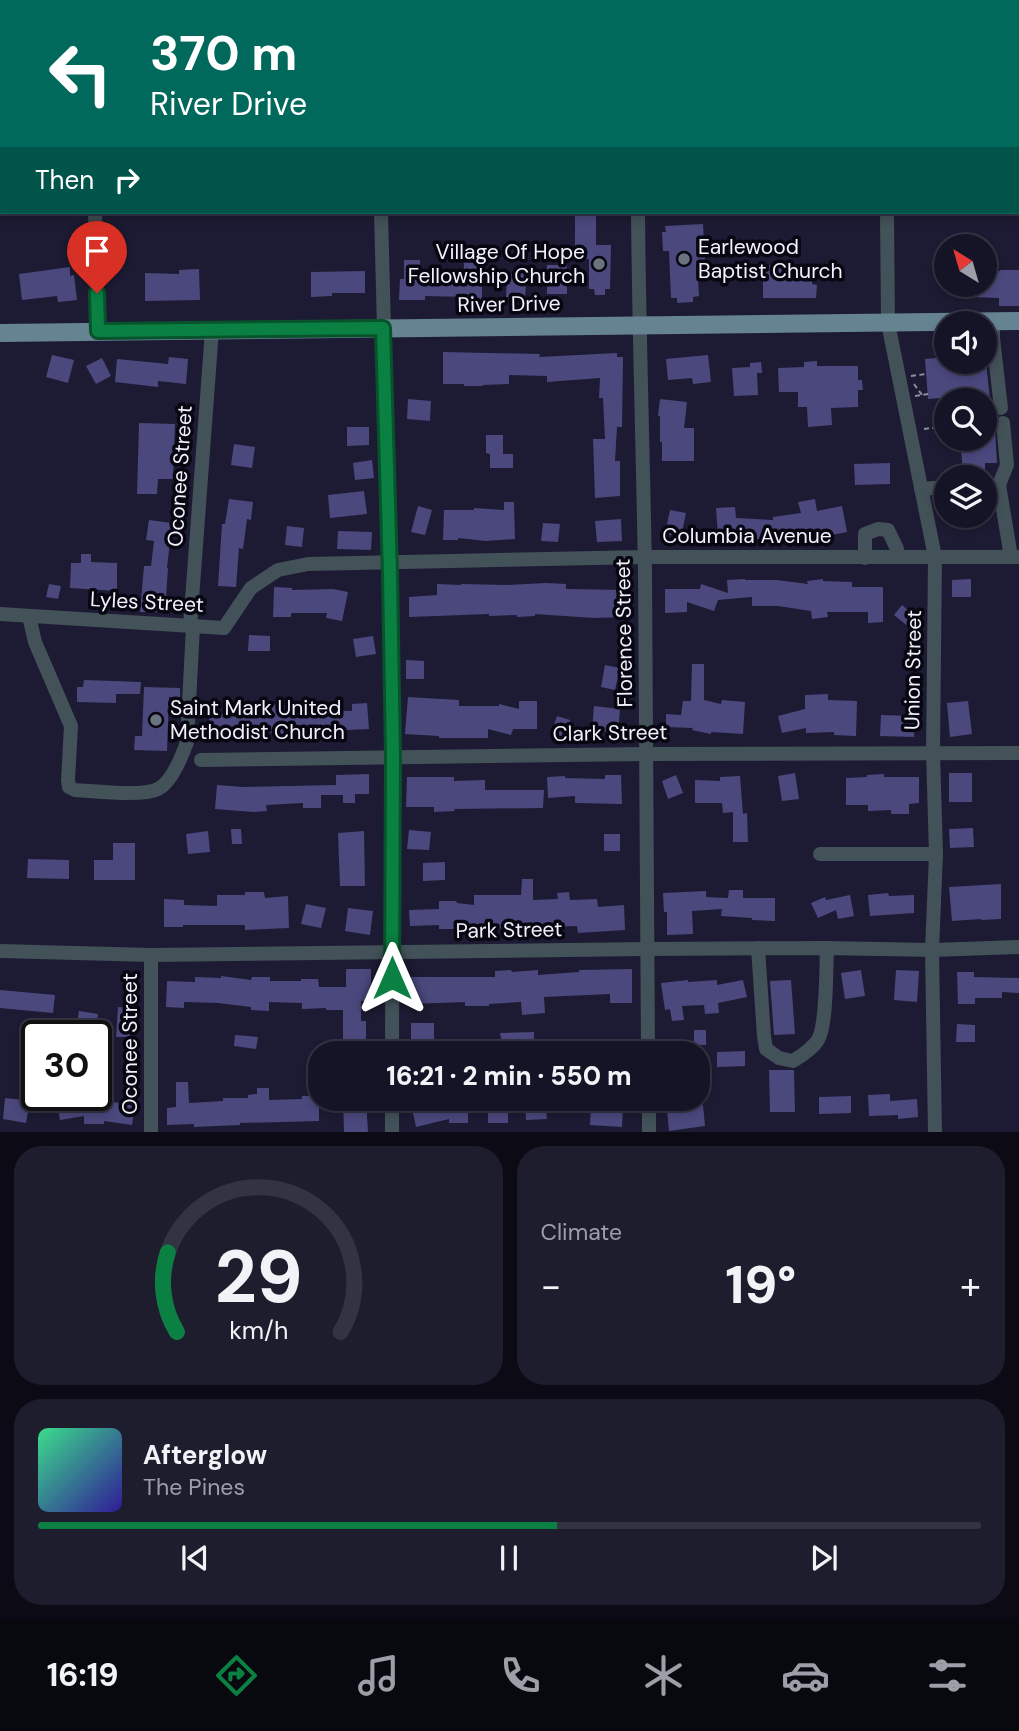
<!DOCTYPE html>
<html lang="en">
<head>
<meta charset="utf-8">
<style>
  :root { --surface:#151426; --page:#1e1d2e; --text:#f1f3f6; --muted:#9d9ea7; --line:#343343; --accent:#0b8043 }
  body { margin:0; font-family:"DM Sans",sans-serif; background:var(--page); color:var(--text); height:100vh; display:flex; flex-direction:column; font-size:26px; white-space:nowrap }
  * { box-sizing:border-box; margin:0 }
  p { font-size:23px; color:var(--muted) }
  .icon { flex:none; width:38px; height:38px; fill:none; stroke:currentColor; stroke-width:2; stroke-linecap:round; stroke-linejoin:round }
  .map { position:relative; height:1132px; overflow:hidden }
  .sheet { display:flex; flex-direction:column; gap:14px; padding:14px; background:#0c0b15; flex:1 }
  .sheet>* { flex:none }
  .banner { position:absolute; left:0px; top:0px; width:1020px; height:214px; box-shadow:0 4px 10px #0003,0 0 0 2px var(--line); background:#00695c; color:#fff; overflow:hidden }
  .needle { width:46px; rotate:323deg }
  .buttons { position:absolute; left:934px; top:234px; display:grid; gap:14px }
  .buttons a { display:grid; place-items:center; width:63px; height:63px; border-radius:50%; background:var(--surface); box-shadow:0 4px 10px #0003,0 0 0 2px var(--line); font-size:35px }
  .speed { position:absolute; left:21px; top:1020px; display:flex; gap:14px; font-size:35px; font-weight:700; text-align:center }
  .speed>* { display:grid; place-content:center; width:91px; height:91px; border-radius:50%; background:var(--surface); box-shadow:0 4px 10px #0003,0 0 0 2px var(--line); line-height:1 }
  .speed .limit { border:4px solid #111; border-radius:10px; background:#fff; color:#111 }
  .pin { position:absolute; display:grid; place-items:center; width:60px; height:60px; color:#fff; margin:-72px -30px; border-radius:50% 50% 50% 0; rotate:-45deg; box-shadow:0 0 7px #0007 }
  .pin .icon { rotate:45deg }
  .me { position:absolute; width:77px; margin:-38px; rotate:0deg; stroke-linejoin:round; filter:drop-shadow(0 0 5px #0008) }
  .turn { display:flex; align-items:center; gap:24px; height:147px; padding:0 35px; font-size:32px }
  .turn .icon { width:91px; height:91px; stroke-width:2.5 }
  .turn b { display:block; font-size:49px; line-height:60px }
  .then { display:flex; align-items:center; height:66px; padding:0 35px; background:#0003; gap:14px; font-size:26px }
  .big { font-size:52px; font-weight:800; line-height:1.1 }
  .sheet .widget { flex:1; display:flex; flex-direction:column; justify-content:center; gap:10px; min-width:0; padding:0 24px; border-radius:28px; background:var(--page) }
  .sheet .dial { align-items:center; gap:0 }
  .dial svg { height:182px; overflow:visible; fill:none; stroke:var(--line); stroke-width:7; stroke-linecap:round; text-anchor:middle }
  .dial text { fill:var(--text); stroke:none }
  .song { display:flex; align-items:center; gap:21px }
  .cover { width:84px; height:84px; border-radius:10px; background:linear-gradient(135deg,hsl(150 70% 55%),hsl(250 70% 35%)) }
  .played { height:7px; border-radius:4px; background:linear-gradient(90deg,var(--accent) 55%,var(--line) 55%) }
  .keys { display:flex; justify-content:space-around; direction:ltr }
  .heat { display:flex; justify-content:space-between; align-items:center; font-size:38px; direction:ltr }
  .sheet .tiles { flex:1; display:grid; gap:14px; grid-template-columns:1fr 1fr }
  .widget:last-child { grid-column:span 2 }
  .trip { position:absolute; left:308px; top:1041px; width:402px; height:70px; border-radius:28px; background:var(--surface); box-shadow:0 4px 10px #0003,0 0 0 2px var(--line); font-weight:800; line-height:70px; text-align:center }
  .dock { display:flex; height:112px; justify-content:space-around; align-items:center; background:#08080f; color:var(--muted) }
  .dock .icon { width:49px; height:49px }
  .dock .selected { color:var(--accent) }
  .dock b { font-size:32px; color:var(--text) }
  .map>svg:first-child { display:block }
  .green { fill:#2a2555 }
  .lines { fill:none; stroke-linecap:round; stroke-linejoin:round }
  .stream { stroke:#000910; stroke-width:3.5 }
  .building { fill:#4b487e }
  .path { stroke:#8e8e9f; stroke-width:2; stroke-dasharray:5 3.5; stroke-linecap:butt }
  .minor { stroke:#435158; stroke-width:14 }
  .major { stroke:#668391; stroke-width:18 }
  .route-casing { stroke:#07532c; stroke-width:18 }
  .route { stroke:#0b8043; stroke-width:12 }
  .worship-dot { fill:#6b7280; stroke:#080711; stroke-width:2.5 }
  .labels { text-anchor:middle; stroke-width:7; stroke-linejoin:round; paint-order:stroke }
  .poi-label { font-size:21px; fill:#f2f2fd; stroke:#080711; text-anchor:start }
  .street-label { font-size:21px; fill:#f2f2fd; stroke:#080711 }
</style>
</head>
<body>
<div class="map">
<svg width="1019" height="1133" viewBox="0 0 1019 1133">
  <rect width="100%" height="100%" fill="#1c1b33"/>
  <!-- green -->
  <polygon class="green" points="724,0 1019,0 1019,99 1018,2 726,2"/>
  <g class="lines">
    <!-- stream -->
    <polyline class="stream" points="979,2 980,0"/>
  </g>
  <!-- building -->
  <g class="building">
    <polygon points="575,212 596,212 596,245 611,245 610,289 605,289 605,295 595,295 594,289 589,289 589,259 575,259"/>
    <polygon points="703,224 705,261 697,262 699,296 693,297 693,302 677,303 677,298 671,298 669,251 663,251 662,232 666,232 665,226"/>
    <polygon points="404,260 420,260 420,275 425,275 425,277 460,277 460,271 464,271 464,263 482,262 482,300 468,300 467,297 425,296 425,300 399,300 400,279 404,279"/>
    <rect x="547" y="265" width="20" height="29"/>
    <polygon points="754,265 801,266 801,274 812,275 812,284 817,285 816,298 763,298 763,278 754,278"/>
    <polygon points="70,267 70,276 74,275 77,300 58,302 57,296 22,300 19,274"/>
    <polygon points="514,268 527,269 525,298 506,297 507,274 514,274"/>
    <polygon points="199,269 200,300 145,301 145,273 179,274 179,270"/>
    <polygon points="1000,270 1019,270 1019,306 999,306 999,298 972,297 972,285 985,285 985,271 1000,271"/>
    <polygon points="365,271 365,293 332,293 332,296 311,297 311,272"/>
    <polygon points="443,352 540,354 539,357 617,353 617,357 623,357 622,427 617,427 615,461 620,461 620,496 595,498 593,439 605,439 603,398 599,398 600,378 547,382 547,376 509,375 509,384 483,385 482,386 464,386 464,384 443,384"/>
    <polygon points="52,355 74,360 68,383 46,377"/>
    <polygon points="708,355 711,382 693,384 692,378 668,380 666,359"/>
    <polygon points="169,357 188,359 186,384 158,381 158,387 115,382 117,359 168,364"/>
    <polygon points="947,357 947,362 986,362 991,409 994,414 997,463 985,463 985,471 963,472 960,439 985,439 985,401 940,401 940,398 928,399 925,359"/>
    <polygon points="102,358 111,376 96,384 86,366"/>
    <polygon points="817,361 817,366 858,366 858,380 862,380 863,390 858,390 858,407 831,408 832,425 808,427 807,407 798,407 798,392 779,392 778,368 804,367 804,362"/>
    <polygon points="761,362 762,373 757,373 758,395 734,396 732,368 750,367 750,363"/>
    <polygon points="408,399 431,401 430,421 407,419"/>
    <polygon points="660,399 687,402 684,428 694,428 694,461 662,461 662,442 660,442 660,416 658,416"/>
    <polygon points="139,423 175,424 173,479 158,479 157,494 137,494"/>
    <polygon points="347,427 369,427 369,445 347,446"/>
    <polygon points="486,435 503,435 503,454 513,454 513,468 490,468 490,454 486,453"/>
    <polygon points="234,444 255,447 252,468 231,465"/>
    <polygon points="372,460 374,478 355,480 353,463"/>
    <polygon points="890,463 890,484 855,485 854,464"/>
    <polygon points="364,491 367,514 330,518 328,495"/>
    <polygon points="229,499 253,502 251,520 247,519 243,549 239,548 236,587 218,586 222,524 225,524"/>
    <polygon points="815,499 817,511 842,506 847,532 832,535 832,532 805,537 805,533 766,537 766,539 747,539 747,535 718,537 716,508 735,507 736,518 773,520 773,517 801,513 798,502"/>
    <polygon points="504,502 514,502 515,539 486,541 458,538 458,540 443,540 444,510 474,510 474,508 504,510"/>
    <polygon points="418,506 432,510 425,535 411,532"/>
    <polygon points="670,510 686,513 681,537 665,534"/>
    <polygon points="621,519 622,541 597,542 595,521"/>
    <polygon points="149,520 172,523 167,568 168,568 165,612 140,612 144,566 151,566 154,541 146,540"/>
    <polygon points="543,523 560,524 558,542 541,541"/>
    <polygon points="287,526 304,528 302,547 285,545"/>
    <polygon points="338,531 372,532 371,550 337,549"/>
    <polygon points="81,554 91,554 91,562 117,563 117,591 70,588 71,563 81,563"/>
    <polygon points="745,579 745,580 777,580 808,584 807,581 823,579 823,581 852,582 852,587 883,587 883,622 868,623 868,612 827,612 828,617 812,619 811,611 778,606 752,606 752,597 718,600 714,611 687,602 687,612 665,613 665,589 700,589 701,584 728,593 727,580"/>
    <polygon points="971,579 971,597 952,597 952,580"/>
    <polygon points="546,583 566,584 566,589 624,590 624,617 594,618 535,614 535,616 517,617 517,615 489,616 489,614 409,617 409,597 437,595 437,584 461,585 461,584 507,585"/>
    <polygon points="49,584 61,586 58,599 46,597"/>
    <polygon points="274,587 292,588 292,590 333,589 348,592 342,621 326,618 327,613 291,613 291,617 273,617"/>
    <polygon points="902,605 909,611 911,608 920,616 910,628 894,615"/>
    <polygon points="249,635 270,636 270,651 248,651"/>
    <polygon points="373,636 376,654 356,657 353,639"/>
    <polygon points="406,660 424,661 424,679 406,679"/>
    <polygon points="692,664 704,664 704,700 721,704 722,700 745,702 743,734 711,732 711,734 692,730 693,728 666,727 666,714 681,715 683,701 691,701"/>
    <polygon points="605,665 620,668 615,690 601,687"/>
    <polygon points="84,680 141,682 140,694 116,694 116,703 77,702 77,687 83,687"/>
    <polygon points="144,687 180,688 180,697 169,697 167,751 134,750 135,736 142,736"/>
    <polygon points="828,694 828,700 857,701 856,736 834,735 834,732 806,733 806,728 782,733 778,716 805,709 805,695"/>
    <polygon points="408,697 459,700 459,706 499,706 499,704 519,709 519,701 537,701 537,729 513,729 511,735 488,729 488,738 439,738 439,736 405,734"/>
    <polygon points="968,701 972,734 950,737 947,703"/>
    <polygon points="367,703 369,729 347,730 347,734 319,732 319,736 303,736 260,732 260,734 209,735 209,714 272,713 272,704 300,706 319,705 319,710 352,711 352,704"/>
    <polygon points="594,706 620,709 618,733 592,730"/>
    <polygon points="881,715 915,716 914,737 880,736"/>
    <polygon points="557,716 570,720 565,738 551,734"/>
    <polygon points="795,773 799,799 782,801 778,776"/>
    <rect x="949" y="773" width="23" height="29"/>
    <polygon points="369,774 369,794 355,794 355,803 343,803 343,795 321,795 321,808 303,808 303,803 266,805 267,811 253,812 215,809 217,785 244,787 336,785 336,775"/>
    <polygon points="884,774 884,777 919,777 919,803 909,804 909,814 891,814 891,810 868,811 868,805 846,805 846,778 867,777 867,775"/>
    <polygon points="605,775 621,775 622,804 575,803 575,796 548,798 547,777 565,776 565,778 605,779"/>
    <polygon points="676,775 683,793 668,799 662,781"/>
    <polygon points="740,776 743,814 747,813 748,842 733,842 733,812 723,813 722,803 695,803 695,780 720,781 720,777"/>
    <polygon points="407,777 454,777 454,781 485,780 485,790 544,790 543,808 454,809 455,811 434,812 434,807 406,807"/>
    <polygon points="973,828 974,847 950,848 949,829"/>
    <polygon points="231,829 241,829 242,844 232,844"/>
    <polygon points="409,830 431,832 429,850 407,849"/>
    <polygon points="208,831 210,852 188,854 186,834"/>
    <polygon points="364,831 365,886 340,886 338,833"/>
    <rect x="604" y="834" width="16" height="17"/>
    <polygon points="113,843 135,843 135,880 94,880 94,860 113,860"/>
    <polygon points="28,859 69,860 69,879 27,878"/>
    <polygon points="445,862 445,880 423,881 423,863"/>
    <polygon points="522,879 533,879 533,900 558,899 557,893 569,892 570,900 597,899 598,907 624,905 625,930 578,933 577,926 481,929 439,929 439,925 410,926 409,910 439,909 439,901 456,901 457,903 474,905 474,895 521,895"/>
    <polygon points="1001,884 1001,919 981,920 981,919 952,921 949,887"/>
    <polygon points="729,890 743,890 743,898 775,898 775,921 752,920 752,918 721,916 722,909 692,911 693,934 667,935 667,912 664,912 663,893 706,891 706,897 728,898"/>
    <polygon points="245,892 264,892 265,898 288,896 289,928 245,930 245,925 183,925 183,927 164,927 164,899 184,900 184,905 217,906 217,895 245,895"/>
    <polygon points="888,893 889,896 914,895 914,913 870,916 868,895"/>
    <polygon points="850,895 854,916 838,919 836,910 818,918 811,903 825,897 826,900"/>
    <polygon points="306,904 326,908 321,928 301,924"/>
    <polygon points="348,908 373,911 370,935 345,931"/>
    <polygon points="346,969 371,969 371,1001 361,1001 361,1021 366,1021 366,1047 343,1047 343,1010 326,1010 326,1008 302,1009 302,1003 269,1002 269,1011 251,1010 251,1007 218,1003 184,1002 184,1008 166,1007 167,981 195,982 195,977 221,978 221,976 251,980 252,977 270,977 270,981 301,981 301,979 318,979 319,987 346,987"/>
    <polygon points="632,969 632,1003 610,1003 610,994 544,997 545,1013 522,1015 521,1002 489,1004 489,1006 465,1006 465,1002 410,1004 411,977 495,977 495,971 511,970 512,972 538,970 538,975 579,972 579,970"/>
    <polygon points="861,970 865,996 845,999 841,973"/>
    <polygon points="896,970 919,971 917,1002 894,1000"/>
    <polygon points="957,972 974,972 974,977 1019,978 1019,993 1002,992 1002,998 975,998 975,1004 958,1004"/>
    <polygon points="688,980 688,982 717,980 717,985 743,980 747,997 718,1003 719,1013 705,1014 704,1005 682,1006 684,1020 672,1021 670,1009 665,1010 661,983"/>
    <polygon points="791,980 795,1034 774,1035 770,981"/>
    <polygon points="0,990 55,995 53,1013 0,1008"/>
    <polygon points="118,1007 131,1008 130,1037 116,1037"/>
    <polygon points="79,1011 98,1014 95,1036 75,1036"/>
    <rect x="411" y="1023" width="23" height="25"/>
    <polygon points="957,1024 975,1025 975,1042 956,1042"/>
    <rect x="694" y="1030" width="12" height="15"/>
    <polygon points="534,1032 534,1045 522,1045 522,1039 502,1043 500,1033"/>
    <polygon points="235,1035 258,1037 256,1049 234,1046"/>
    <polygon points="745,1051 745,1066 717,1067 717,1052"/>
    <polygon points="769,1070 794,1070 795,1112 770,1112"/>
    <polygon points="176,1082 188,1082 189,1103 223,1101 223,1098 248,1098 248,1095 257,1094 257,1088 269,1088 269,1100 302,1099 302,1096 319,1096 319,1121 240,1123 240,1125 194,1127 194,1124 167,1125 167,1108 176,1107"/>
    <polygon points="890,1094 890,1101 917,1099 918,1117 898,1119 898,1115 869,1116 868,1095"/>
    <polygon points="851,1096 851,1113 819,1114 819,1097"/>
    <polygon points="5,1098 30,1101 26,1123 3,1119"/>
    <polygon points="343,1099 366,1099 368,1132 344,1132"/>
    <polygon points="410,1099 428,1099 431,1110 449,1106 449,1099 468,1099 468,1123 449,1123 449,1119 416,1127"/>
    <rect x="488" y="1099" width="20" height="24"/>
    <polygon points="525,1099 545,1099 547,1119 526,1120"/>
    <polygon points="73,1101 74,1102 112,1102 135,1105 132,1125 104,1121 104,1124 84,1124 84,1116 60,1120 57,1104"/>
    <polygon points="591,1103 623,1105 622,1127 590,1125"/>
    <polygon points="703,1105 705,1126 669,1131 667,1109"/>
  </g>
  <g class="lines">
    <!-- path -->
    <g class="path">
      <polyline points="923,2 925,0"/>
      <polyline points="911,376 926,374"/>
      <polyline points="914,384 922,395"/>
      <polyline points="915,396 928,394"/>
      <polyline points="924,429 947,426"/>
    </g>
    <!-- minor -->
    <g class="minor">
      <polyline points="724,0 726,2"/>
      <polyline points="479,2 480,0"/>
      <polyline points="707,2 709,0"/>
      <polyline points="848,2 848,0"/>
      <polyline points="1018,99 1019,99"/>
      <polyline points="1018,122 1019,122"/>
      <polyline points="0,159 2,159"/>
      <polyline points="95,212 98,331"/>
      <polyline points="381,212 390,563 393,757 392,1054"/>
      <path d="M638,212C639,332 643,452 645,572C647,732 646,893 648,1054"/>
      <polyline points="887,212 888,323 935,557 933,753 936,854 932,950 935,1133"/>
      <polyline points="993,322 993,338 1001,408"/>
      <polyline points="985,485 999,485 1011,557"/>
      <polyline points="999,485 1007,465 1003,423"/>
      <polyline points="921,489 947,487"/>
      <polyline points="865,558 865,534 878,529 888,530 897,549 897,557"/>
      <polyline points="0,614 224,628 251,588 278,570 308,564 644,557 1019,557"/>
      <path d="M29,616L35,642L71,726L68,780L69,787L75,790C95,791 142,797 158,789C172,782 182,756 187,742L193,626"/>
      <polyline points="190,626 212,330"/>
      <polyline points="201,760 647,754 1019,753"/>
      <polyline points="820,854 936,854"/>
      <path d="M758,948L764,1036L766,1049L779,1058L793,1061C803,1055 812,1049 818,1040C827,1025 826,968 827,948"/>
      <polyline points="0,951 151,955 647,949 827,948 932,950 1019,947"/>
      <polyline points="151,955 151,1133"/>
      <polyline points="392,1099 392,1133"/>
      <polyline points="649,1099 649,1133"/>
    </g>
    <!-- major -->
    <polyline class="major" points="0,333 1019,321"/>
  </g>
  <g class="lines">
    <defs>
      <polyline id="route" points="97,293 98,331 383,328 390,574 393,757 392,978"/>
    </defs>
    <!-- route casing -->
    <use href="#route" class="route-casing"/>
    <!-- route -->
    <use href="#route" class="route"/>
  </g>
  <!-- markers -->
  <g class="worship-dot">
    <circle cx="684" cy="259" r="7"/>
    <circle cx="599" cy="264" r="7"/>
    <circle cx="156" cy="720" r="7"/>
  </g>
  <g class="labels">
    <!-- poi labels -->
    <g class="poi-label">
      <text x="698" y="254">Earlewood<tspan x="698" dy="24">Baptist Church</tspan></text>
      <text x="585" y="259" text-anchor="end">Village Of Hope<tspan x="585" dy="24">Fellowship Church</tspan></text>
      <text x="170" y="715">Saint Mark United<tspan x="170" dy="24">Methodist Church</tspan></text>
    </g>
    <!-- street labels -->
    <g class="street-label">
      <text transform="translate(509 304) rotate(-1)" y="7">River Drive</text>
      <text transform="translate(180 476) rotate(-86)" y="7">Oconee Street</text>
      <text x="747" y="543">Columbia Avenue</text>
      <text transform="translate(147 602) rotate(3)" y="7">Lyles Street</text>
      <text transform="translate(624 633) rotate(-91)" y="7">Florence Street</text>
      <text transform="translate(913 670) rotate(-89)" y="7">Union Street</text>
      <text transform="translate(610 733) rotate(-1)" y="7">Clark Street</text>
      <text transform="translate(509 930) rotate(-1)" y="7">Park Street</text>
      <text transform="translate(130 1044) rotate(-90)" y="7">Oconee Street</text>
    </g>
  </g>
</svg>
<div class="buttons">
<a><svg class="needle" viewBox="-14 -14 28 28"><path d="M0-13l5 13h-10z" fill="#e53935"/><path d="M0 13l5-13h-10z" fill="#9d9ea7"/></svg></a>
<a><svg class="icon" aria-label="sound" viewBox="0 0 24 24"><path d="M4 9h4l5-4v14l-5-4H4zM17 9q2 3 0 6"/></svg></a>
<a><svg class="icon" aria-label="search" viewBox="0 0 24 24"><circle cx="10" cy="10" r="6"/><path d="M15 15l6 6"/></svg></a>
<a><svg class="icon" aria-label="layers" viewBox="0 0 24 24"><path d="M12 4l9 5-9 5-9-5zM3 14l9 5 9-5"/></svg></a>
</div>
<div class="speed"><div class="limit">30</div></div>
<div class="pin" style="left:97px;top:293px;background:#d93025"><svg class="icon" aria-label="arrive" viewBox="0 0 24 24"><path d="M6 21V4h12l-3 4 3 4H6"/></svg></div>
<svg class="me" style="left:392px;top:978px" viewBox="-20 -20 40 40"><path d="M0-17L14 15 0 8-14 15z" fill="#0b8043" stroke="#fff" stroke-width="4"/></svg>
<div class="trip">16:21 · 2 min · 550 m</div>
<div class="banner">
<div class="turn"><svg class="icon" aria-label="left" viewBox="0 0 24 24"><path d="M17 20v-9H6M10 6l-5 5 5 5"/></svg><div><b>370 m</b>River Drive</div></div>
<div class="then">Then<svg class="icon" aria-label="right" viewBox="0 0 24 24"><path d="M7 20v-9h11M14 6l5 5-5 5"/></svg></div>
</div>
</div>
<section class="sheet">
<div class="tiles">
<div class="widget dial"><svg viewBox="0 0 100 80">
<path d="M14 69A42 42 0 1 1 86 69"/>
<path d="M14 69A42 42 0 0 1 10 34" stroke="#0b8043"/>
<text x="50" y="56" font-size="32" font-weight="700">29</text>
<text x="50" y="72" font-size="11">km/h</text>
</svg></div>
<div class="widget"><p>Climate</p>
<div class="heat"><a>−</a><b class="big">19°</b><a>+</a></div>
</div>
<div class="widget">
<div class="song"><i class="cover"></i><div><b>Afterglow</b><p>The Pines</p></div></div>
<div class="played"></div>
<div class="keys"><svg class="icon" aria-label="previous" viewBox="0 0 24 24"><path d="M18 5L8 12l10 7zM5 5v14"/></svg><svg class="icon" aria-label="pause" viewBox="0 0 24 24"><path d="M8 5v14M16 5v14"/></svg><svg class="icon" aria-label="next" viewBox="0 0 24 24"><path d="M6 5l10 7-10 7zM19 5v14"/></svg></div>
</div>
</div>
</section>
<nav class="dock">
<b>16:19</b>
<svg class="icon selected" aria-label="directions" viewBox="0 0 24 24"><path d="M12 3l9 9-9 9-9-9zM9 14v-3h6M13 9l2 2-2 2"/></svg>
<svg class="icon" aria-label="music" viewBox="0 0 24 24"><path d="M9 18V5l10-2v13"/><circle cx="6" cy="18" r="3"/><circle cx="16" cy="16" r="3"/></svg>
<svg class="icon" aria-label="phone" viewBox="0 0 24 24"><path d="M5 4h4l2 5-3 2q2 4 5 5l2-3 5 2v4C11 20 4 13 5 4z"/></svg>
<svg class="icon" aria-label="climate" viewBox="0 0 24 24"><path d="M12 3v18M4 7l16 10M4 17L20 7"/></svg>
<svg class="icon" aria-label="car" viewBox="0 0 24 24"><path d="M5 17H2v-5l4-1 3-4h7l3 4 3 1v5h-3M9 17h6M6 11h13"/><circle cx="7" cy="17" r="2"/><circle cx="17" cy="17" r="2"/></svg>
<svg class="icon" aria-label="filters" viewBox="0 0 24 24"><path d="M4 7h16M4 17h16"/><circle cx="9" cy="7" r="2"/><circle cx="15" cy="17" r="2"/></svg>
</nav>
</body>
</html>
